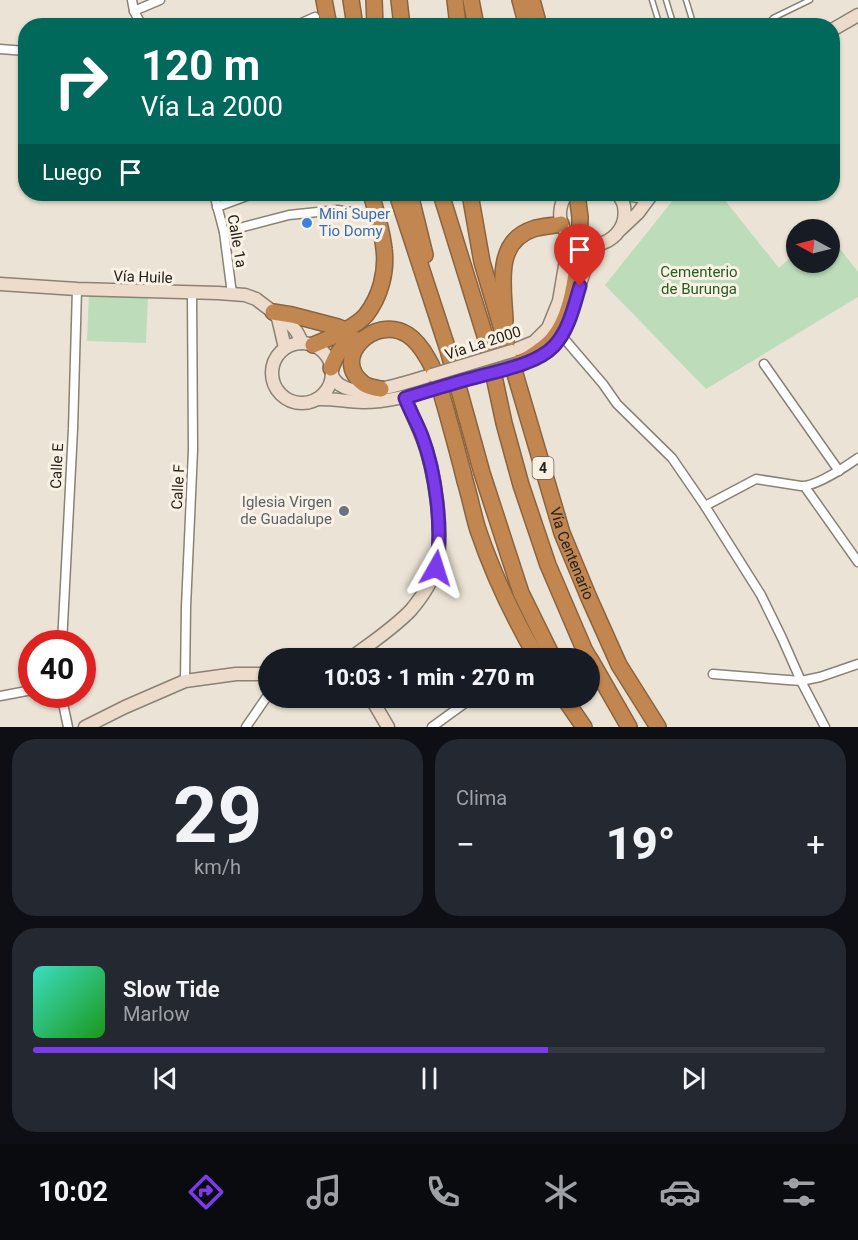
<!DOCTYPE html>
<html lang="es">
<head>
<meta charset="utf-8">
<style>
  :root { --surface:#171b24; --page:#242831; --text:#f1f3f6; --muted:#9ea1a6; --line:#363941; --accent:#7c3aed }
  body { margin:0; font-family:Roboto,sans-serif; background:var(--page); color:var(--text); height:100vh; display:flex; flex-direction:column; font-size:22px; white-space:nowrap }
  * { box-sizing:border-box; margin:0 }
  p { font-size:20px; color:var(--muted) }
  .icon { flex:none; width:33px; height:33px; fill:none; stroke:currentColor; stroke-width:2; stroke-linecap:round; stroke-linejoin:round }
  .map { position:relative; height:727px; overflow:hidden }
  .panel { display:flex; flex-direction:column; gap:12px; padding:12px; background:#0d0f14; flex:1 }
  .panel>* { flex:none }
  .top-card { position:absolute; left:18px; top:18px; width:822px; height:183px; border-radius:24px; box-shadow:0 2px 4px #0004; background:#00695c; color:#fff; overflow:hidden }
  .needle { width:39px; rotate:277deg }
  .controls { position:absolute; left:786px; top:219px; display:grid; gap:12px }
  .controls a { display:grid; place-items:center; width:54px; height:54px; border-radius:50%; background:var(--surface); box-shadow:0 2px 4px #0004; font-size:30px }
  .speed { position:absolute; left:18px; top:630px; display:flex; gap:12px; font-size:30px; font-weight:700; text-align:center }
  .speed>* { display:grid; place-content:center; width:78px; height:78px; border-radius:50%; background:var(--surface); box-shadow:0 2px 4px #0004; line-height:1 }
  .speed .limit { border:9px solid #d22; background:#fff; color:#111 }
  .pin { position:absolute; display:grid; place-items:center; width:51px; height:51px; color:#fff; margin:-62px -26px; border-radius:50% 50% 50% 0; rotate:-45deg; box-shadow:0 0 6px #0007 }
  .pin .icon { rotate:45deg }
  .me { position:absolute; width:66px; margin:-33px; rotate:6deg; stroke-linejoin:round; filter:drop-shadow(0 0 4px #0008) }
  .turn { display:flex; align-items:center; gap:21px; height:126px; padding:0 24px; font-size:27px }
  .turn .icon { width:78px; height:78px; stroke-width:2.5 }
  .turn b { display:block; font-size:42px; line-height:51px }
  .then { display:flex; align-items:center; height:57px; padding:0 24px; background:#0003; gap:12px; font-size:22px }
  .big { font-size:45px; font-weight:800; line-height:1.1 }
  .panel .widget { flex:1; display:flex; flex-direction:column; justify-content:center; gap:9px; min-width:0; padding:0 21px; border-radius:24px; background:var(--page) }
  .panel .dial { align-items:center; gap:0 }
  .dial b { font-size:78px; line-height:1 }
  .song { display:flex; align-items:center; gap:18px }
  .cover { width:72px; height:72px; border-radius:9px; background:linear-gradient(135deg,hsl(170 70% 55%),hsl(120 70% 35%)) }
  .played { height:6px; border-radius:3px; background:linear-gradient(90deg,var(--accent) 65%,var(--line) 65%) }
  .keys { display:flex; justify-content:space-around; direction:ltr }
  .heat { display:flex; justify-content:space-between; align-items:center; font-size:33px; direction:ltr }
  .panel .tiles { flex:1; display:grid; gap:12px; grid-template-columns:1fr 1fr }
  .widget:last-child { grid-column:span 2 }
  .trip { position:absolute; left:258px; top:648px; width:342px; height:60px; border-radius:30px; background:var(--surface); box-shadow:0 2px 4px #0004; font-weight:800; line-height:60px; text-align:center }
  .dock { display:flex; height:96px; justify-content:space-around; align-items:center; background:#090b0e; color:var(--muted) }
  .dock .icon { width:42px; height:42px }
  .dock .active { color:var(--accent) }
  .dock b { font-size:27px; color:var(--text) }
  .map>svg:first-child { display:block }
  .green { fill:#bcdcba }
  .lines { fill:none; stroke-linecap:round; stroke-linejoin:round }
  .lane-casing { stroke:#898275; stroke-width:7 }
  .street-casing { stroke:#898275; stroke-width:11 }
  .secondary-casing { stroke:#898275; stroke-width:15 }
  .highway-casing { stroke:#8b643f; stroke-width:18 }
  .lane { stroke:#fff; stroke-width:4 }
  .street { stroke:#fff; stroke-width:8 }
  .secondary { stroke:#eddbcb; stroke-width:12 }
  .highway { stroke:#c28751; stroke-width:15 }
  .secondary-bridge-casing { stroke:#898275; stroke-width:15; stroke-linecap:butt }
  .highway-bridge-casing { stroke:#8b643f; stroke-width:18; stroke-linecap:butt }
  .secondary-bridge { stroke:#eddbcb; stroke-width:12 }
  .highway-bridge { stroke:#c28751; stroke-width:15 }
  .route-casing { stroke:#51269a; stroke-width:15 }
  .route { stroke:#7c3aed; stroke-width:10 }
  .shop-dot { fill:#3f7fe0; stroke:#f9f1e3; stroke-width:2 }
  .worship-dot { fill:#6b7280; stroke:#f9f1e3; stroke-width:2 }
  .labels { text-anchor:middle; stroke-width:6; stroke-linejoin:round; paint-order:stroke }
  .shield { fill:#f9f1e3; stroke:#656058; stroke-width:1.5 }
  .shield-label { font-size:14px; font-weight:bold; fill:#25221d }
  .shop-label { font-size:15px; fill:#366cbe; stroke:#f9f1e3; text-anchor:start }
  .street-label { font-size:15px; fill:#25221d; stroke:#f9f1e3 }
  .park-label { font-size:15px; fill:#235e23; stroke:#f9f1e3 }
  .worship-label { font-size:15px; fill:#5b616d; stroke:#f9f1e3; text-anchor:end }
</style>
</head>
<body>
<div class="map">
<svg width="858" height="727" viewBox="0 0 858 727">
  <rect width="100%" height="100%" fill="#ebe4d6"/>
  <!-- green -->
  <g class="green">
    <polygon points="678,194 720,194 779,268 796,252 796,262 830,262 830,236 858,272 858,297 706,389 605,285"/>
    <polygon points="89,293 148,296 146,343 87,341"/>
  </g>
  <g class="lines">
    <defs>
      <g id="lane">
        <polyline points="652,0 660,26"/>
        <polyline points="666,0 674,26"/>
        <polyline points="686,0 694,26"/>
        <polyline points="766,26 773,18 810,0"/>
      </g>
      <g id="street">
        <polyline points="132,0 134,11 142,26"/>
        <polyline points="134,11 160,0"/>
        <polyline points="295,26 315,17"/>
        <polyline points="0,49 26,51"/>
        <polyline points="214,194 224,232 232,294"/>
        <polyline points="217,207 252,194"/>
        <polyline points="224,232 289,215 337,210 372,215"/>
        <polyline points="561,335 603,384 617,404 672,458 705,506 761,595 782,638 801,681 825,727"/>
        <polyline points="764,364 839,471"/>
        <polyline points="805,487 858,562"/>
        <path d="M705,506L756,479L801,486C816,487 845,467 858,458"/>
        <polyline points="62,644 73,429 77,289"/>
        <polyline points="713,674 801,681 820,677 858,664"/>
        <polyline points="185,681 186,607 193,450 192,293"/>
        <polyline points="61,694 68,727"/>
        <polyline points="0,696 32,690"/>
        <polyline points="246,727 268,695"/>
        <polyline points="432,727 472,698"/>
      </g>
      <g id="secondary">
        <polyline points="832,30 858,15"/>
        <path d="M566,194C560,205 557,216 564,229C581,261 631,242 624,206C623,202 620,197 618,194"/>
        <path d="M624,194C633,195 640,198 648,194"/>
        <polyline points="621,229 638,213 652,194"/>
        <polyline points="0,284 77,289 218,293 245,295 256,299 273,312 278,318 285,348"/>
        <path d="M580,284C584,270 589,257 599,245"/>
        <path d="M278,318C291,323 297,329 302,343"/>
        <circle cx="302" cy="373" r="30"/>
        <polyline points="512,351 534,342 548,328 559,301 568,248 566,233"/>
        <path d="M332,376C334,379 337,384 342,386C362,399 410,381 432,375"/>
        <path d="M317,399C332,398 347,402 363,402C389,402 412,395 436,388"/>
        <path d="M351,658C371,643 394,628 411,610C421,598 433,581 436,566C445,534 434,466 421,435C416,423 410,410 405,397"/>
        <polyline points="371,698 388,727"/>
        <polyline points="85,727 125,707 185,681 236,674 268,674"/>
      </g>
      <g id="highway">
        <polyline points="324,0 329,26"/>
        <polyline points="351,0 355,26"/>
        <polyline points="374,0 375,26"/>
        <polyline points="399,0 402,26"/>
        <polyline points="455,0 458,26"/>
        <polyline points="471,0 476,26"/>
        <polyline points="520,0 527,26"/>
        <polyline points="532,0 539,26"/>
        <polyline points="397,194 448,350 482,473 521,593 553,658"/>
        <polyline points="410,194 425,255"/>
        <polyline points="441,194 486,339 504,423 521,485 548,565 584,649 589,658"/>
        <path id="s1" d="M470,194L482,262L562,533L589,598L619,665L658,727"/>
        <polyline points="273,312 292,315 338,327 345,330"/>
        <path d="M505,321C504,289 493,242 533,229C542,226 552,226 561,224"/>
        <path d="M313,345C328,339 355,328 366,315C380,297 387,272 384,249C382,230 376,211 371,194"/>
        <path d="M518,365C529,358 543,350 552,340C571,319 575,281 579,254"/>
        <path d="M331,368C336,355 341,346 353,339L360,341"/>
        <path d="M381,389C375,388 368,387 364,384C329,359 375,313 408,335C417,341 423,350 428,359C437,373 440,390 445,406C452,431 459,456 465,481C470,497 473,514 478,530C493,574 514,618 537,658"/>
        <polyline points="590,659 629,727"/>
        <polyline points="564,698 584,727"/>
      </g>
    </defs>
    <!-- lane casing -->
    <use href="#lane" class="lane-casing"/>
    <!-- street casing -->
    <use href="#street" class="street-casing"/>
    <!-- secondary casing -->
    <use href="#secondary" class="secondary-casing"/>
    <!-- highway casing -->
    <use href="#highway" class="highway-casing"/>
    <!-- lane -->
    <use href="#lane" class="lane"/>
    <!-- street -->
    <use href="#street" class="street"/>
    <!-- secondary -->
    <use href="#secondary" class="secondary"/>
    <!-- highway -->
    <use href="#highway" class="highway"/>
    <defs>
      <g id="secondary-bridge">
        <polyline points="432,375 512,351"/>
        <polyline points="436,388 518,365"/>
      </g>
      <polyline id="highway-bridge" points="577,194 580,217 579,254"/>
    </defs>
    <!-- secondary-bridge casing -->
    <use href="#secondary-bridge" class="secondary-bridge-casing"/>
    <!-- highway-bridge casing -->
    <use href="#highway-bridge" class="highway-bridge-casing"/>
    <!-- secondary-bridge -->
    <use href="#secondary-bridge" class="secondary-bridge"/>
    <!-- highway-bridge -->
    <use href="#highway-bridge" class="highway-bridge"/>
  </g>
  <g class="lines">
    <defs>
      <path id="route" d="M436,568C443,529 436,473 422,436C417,423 410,411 405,398C428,391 450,384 473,378C497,371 536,365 554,346C569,330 574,306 580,286"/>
    </defs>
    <!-- route casing -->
    <use href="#route" class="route-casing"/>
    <!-- route -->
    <use href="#route" class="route"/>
  </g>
  <!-- markers -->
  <circle class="shop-dot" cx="307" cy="223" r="6"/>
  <circle class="worship-dot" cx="344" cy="511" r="6"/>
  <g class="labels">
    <!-- shield labels -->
    <rect class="shield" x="532.5" y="457" width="21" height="22" rx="4.5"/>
    <g class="shield-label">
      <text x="543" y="473">4</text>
    </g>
    <!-- shop labels -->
    <g class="shop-label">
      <text x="319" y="219">Mini Super<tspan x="319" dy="17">Tio Domy</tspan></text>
    </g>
    <!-- street labels -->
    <g class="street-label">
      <text transform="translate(237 241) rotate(80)" y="5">Calle 1a</text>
      <text transform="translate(143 277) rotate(2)" y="5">Vía Huile</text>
      <text transform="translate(483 343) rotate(-18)" y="5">Vía La 2000</text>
      <text transform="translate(57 466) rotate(-87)" y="5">Calle E</text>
      <text transform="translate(178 487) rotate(-87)" y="5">Calle F</text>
      <text dy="5" stroke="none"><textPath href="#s1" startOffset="374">Vía Centenario</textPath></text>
    </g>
    <!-- park labels -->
    <g class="park-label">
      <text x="699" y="277">Cementerio<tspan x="699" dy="17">de Burunga</tspan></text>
    </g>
    <!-- worship labels -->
    <g class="worship-label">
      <text x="332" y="507">Iglesia Virgen<tspan x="332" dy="17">de Guadalupe</tspan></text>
    </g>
  </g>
</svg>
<div class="controls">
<a><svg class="needle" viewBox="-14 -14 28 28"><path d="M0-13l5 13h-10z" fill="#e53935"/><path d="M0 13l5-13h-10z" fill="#9ea1a6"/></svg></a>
</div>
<div class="speed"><div class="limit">40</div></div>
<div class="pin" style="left:580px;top:286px;background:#d93025"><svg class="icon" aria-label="arrive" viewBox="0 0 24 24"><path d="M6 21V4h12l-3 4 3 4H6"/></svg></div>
<svg class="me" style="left:436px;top:568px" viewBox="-20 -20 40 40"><path d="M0-17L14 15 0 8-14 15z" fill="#7c3aed" stroke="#fff" stroke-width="4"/></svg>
<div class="trip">10:03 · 1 min · 270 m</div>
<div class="top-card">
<div class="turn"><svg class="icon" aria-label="right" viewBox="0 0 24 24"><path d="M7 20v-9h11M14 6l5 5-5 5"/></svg><div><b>120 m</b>Vía La 2000</div></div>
<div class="then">Luego<svg class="icon" aria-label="arrive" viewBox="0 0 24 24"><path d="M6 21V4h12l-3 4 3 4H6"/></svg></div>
</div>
</div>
<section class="panel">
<div class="tiles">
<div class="widget dial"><b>29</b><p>km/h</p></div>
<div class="widget"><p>Clima</p>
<div class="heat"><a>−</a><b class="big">19°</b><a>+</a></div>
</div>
<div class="widget">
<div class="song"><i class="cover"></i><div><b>Slow Tide</b><p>Marlow</p></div></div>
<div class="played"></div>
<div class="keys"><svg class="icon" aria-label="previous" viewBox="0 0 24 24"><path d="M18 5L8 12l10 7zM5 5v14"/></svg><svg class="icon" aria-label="pause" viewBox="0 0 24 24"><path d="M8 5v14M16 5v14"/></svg><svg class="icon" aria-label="next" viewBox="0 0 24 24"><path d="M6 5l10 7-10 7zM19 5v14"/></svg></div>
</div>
</div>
</section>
<nav class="dock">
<b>10:02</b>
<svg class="icon active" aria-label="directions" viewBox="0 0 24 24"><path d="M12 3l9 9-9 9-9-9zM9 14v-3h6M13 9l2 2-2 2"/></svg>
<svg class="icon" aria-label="music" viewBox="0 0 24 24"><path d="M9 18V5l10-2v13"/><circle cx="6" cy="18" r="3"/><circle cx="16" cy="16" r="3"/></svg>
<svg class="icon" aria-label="phone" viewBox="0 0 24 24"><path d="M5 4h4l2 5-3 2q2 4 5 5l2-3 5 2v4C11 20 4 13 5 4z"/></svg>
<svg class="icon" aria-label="climate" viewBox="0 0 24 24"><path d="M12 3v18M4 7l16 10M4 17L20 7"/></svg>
<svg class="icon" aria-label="car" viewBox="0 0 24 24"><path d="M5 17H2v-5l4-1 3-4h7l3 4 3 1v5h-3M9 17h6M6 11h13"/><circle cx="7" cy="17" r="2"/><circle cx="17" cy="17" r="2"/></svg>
<svg class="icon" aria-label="filters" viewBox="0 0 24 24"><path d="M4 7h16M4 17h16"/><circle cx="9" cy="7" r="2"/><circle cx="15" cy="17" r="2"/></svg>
</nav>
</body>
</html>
